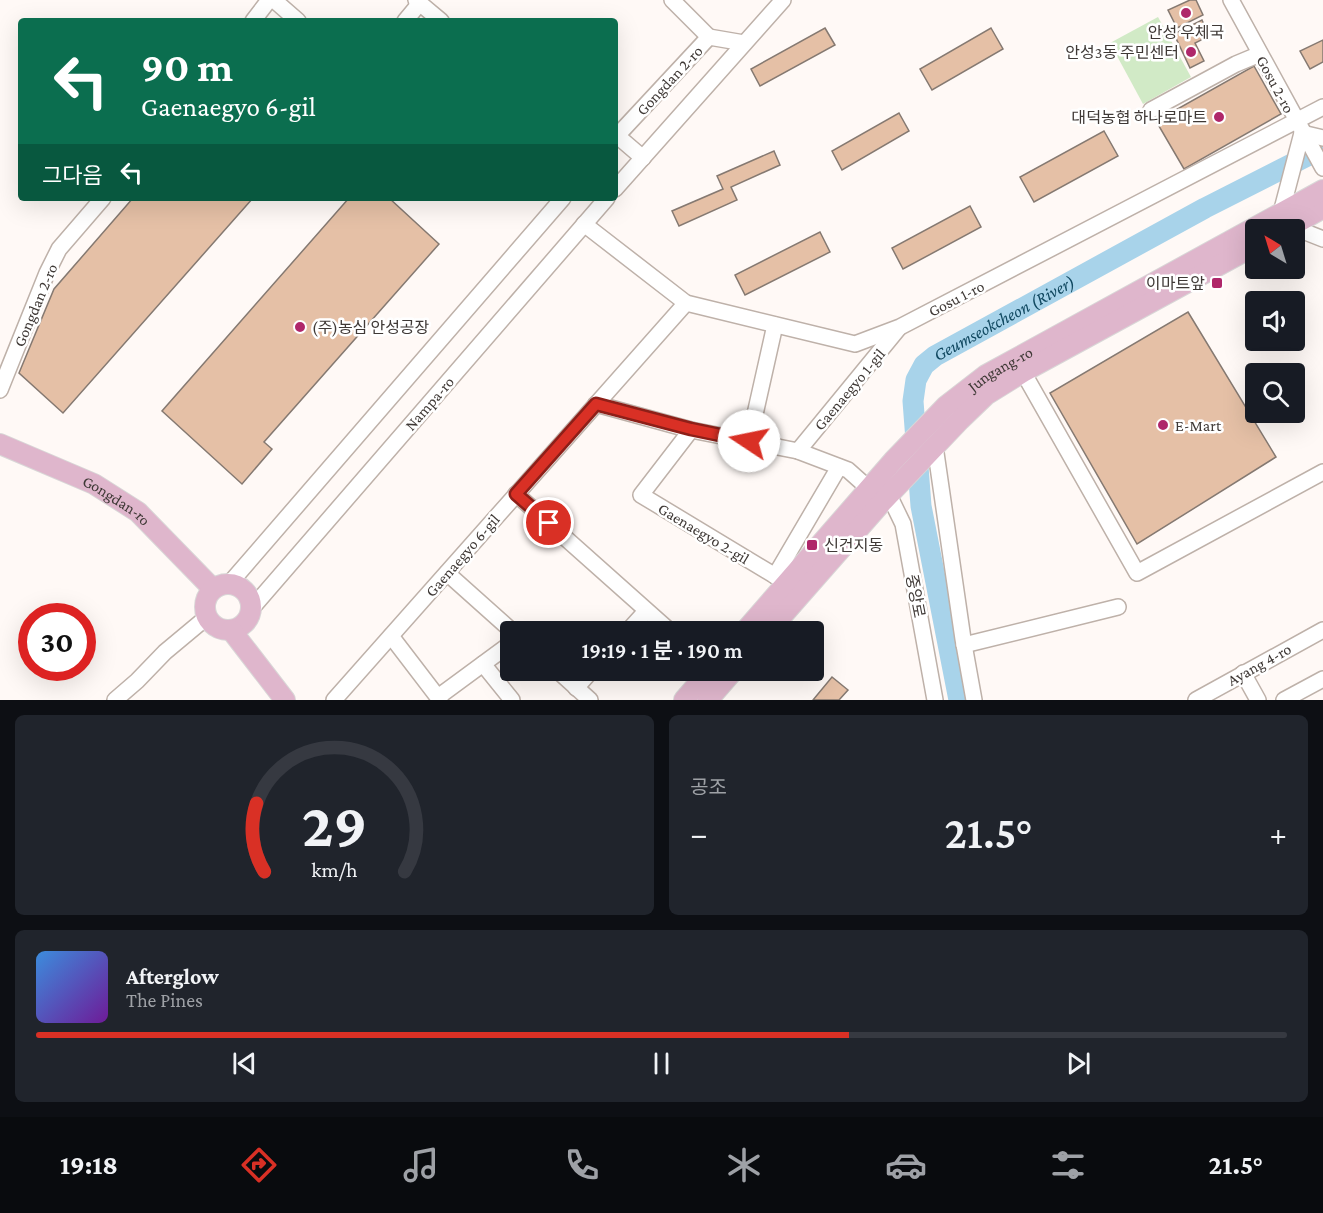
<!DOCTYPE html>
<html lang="ko">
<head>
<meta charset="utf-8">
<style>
  :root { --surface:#171b24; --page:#20242c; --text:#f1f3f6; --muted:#9ea1a6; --line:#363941; --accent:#d93025 }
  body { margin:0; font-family:"Crimson Pro","Noto Sans KR",serif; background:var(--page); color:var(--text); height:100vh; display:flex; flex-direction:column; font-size:22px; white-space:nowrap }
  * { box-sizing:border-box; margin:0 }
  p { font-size:20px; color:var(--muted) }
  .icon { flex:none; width:33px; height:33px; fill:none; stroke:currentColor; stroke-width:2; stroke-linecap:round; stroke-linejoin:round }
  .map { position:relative; height:700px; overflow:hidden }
  .side { display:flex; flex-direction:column; gap:15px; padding:15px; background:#0d0f14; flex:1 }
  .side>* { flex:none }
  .hud { position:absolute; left:18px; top:18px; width:600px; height:183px; border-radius:6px; box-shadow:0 6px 24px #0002; background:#0b6e4f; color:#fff; overflow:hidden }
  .needle { width:39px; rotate:322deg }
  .buttons { position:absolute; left:1245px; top:219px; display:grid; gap:12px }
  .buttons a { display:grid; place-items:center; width:60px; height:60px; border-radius:6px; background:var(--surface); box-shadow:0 6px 24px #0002; font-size:30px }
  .speed { position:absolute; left:18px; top:603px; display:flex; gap:12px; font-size:30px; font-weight:700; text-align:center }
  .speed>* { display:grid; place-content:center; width:78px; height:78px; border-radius:50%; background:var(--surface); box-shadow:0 6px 24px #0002; line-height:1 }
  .speed .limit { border:9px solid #d22; background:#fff; color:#111 }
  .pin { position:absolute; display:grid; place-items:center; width:51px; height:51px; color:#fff; margin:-26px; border:3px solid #fff; border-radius:50%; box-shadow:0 2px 6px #0007 }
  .me { position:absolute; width:66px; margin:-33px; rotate:281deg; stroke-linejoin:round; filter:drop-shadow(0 0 4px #0008) }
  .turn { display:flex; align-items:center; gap:21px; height:126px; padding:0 24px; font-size:27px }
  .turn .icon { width:78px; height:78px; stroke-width:2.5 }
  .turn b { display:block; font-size:42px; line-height:51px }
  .then { display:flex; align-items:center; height:57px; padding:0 24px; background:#0003; gap:12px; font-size:22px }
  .big { font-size:45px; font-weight:600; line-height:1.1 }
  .side .tile { flex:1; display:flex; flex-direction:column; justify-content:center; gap:9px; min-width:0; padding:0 21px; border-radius:9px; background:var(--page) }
  .side .dial { align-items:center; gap:0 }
  .dial svg { height:156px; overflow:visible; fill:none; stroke:var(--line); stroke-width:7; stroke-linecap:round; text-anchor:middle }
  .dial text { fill:var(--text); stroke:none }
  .song { display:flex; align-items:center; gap:18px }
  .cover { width:72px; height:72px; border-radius:9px; background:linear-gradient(135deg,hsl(210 70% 55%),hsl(280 70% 35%)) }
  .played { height:6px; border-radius:3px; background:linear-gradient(90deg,var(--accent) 65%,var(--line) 65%) }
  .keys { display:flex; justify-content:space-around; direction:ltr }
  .heat { display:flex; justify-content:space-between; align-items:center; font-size:33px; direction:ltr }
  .side .tiles { flex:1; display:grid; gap:15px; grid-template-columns:1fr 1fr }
  .tile:last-child { grid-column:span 2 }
  .trip { position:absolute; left:500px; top:621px; width:324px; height:60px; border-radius:6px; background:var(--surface); box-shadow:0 6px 24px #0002; font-weight:600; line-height:60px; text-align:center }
  .menu { display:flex; height:96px; justify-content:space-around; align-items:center; background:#090b0e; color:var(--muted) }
  .menu .icon { width:42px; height:42px }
  .menu .active { color:var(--accent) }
  .menu b { font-size:27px; color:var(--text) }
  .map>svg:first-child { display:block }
  .green { fill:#d1eac6 }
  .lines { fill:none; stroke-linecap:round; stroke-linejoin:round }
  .river { stroke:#a8d3ea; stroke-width:21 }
  .building { fill:#e5c0a6; stroke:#857971; stroke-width:1.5 }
  .minor-casing { stroke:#beb1a9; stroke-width:18 }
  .major-casing { stroke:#d9d7d7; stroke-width:22 }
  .minor { stroke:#fff; stroke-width:15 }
  .major { stroke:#dfb6cc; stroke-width:20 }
  .route-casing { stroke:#8d1f18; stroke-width:15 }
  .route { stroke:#d93025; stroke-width:10 }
  .poi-dot { fill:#af276a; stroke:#fff; stroke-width:2 }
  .labels { text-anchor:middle; stroke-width:5; stroke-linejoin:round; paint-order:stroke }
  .poi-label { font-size:16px; fill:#3f3936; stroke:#fff; text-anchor:end }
  .street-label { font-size:16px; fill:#3f3936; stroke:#fff }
  .water-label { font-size:18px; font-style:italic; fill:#104860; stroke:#fff }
</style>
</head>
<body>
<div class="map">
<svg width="1323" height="700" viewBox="0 0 1323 700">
  <rect width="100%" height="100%" fill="#fff9f6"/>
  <!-- green -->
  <polygon class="green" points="1158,17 1191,77 1143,104 1110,43"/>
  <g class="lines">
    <!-- river -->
    <path class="river" id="s1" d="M959,700L921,506L913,401L916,380L924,365L935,356L1205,208L1323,148"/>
  </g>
  <!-- building -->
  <g class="building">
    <polygon points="1190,0 1196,0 1203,15 1177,28 1168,10"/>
    <polygon points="1202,20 1209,36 1195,43 1204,61 1190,68 1174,34"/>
    <polygon points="825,28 835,45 760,86 751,69"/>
    <polygon points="991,28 1003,49 932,90 920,69"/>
    <polygon points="1323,40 1323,62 1310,69 1300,51"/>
    <polygon points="1254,66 1281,114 1184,169 1156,121"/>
    <polygon points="899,113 909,131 842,170 832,151"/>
    <polygon points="1104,131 1118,156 1034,202 1020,177"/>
    <polygon points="774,151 780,165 731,187 737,200 679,226 672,211 723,189 717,176"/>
    <polygon points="133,198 253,198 63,413 19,373 54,289"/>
    <polygon points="349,198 389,198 439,244 264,442 272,449 242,484 162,411"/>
    <polygon points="970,206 981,227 903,269 892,248"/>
    <polygon points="820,232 830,252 745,295 735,275"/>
    <polygon points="1188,312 1276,457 1137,544 1050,393"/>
    <polygon points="832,677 848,690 839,700 813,700"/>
  </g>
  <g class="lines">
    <defs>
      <g id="minor">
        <polyline points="274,0 298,21"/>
        <polyline points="416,0 441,21"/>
        <polyline points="672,0 709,37"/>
        <polyline points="1231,0 1323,168"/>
        <polyline points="253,21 269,0"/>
        <polyline points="405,21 420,3"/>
        <polyline points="709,37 744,43"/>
        <polyline points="1151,110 1236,64 1260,54"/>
        <polyline points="1302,133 1323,138"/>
        <polyline points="615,134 643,158"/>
        <polyline points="615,138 709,37"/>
        <polyline points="615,189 783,0"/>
        <polyline points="1281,213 1302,133"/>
        <polyline points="584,224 686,303 855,344 900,327 1323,107"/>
        <polyline points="1290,226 1323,239"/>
        <polyline points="1023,372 1137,573 1323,472"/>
        <polyline points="0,390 47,273 59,249 103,198"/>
        <polyline points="596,404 691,430 798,451 848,470 876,495"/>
        <polyline points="691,430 641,495 787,583"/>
        <polyline points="749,441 775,325"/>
        <polyline points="935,446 963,639 974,700"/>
        <polyline points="798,451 898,329"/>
        <polyline points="516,494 671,632"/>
        <polyline points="889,495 903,524 935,700"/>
        <polyline points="447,573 513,632"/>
        <polyline points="775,576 839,467"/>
        <polyline points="230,583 563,198"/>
        <polyline points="252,608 607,198"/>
        <polyline points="627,632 646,611"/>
        <polyline points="391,636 440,700"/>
        <polyline points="964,645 1118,607"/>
        <polyline points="483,664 512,700"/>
        <polyline points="557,670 590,700"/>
        <polyline points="1243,673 1258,700"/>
        <polyline points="576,688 592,670"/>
        <polyline points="438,697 510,644"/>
        <polyline points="115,700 137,681 165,652 207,617"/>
        <polyline points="334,700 686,303"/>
        <polyline points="1196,700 1323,630"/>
        <polyline points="1284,700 1323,679"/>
      </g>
      <g id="major">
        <polyline points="1284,230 1323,208"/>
        <path id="s2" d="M0,444L94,484L138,512L213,589"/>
        <circle cx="228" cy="607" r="23"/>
        <polyline points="231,630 285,700"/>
        <path id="s3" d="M744,632L893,461L946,406L986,375L1323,190"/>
        <polyline points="768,632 883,501 960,420 986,395 1023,372 1256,245"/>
        <polyline points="684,700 710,670"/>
        <polyline points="708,700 734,670"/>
      </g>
    </defs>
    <!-- minor casing -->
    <use href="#minor" class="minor-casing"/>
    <!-- major casing -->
    <use href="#major" class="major-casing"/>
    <!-- minor -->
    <use href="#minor" class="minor"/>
    <!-- major -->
    <use href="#major" class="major"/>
  </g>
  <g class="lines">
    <defs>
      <polyline id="route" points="549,523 516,494 596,404 691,429 749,441"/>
    </defs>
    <!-- route casing -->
    <use href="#route" class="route-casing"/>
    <!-- route -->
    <use href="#route" class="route"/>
  </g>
  <!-- markers -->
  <g class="poi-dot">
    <circle cx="1186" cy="13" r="6"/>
    <circle cx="1191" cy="52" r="6"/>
    <circle cx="1219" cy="117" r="6"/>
    <rect x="1211" y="277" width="12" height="12" rx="3"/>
    <circle cx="300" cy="327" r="6"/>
    <circle cx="1163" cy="425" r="6"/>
    <rect x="806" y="539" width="12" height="12" rx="3"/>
  </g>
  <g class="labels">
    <!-- poi labels -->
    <g class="poi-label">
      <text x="1186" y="38" text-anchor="middle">안성 우체국</text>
      <text x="1179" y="58">안성3동 주민센터</text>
      <text x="1207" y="123">대덕농협 하나로마트</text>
      <text x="1205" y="289">이마트앞</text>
      <text x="312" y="333" text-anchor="start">(주)농심 안성공장</text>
      <text x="1175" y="431" text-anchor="start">E-Mart</text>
      <text x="824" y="551" text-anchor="start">신건지동</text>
    </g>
    <!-- street labels -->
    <g class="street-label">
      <text transform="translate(669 80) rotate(-47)" y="6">Gongdan 2-ro</text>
      <text transform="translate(1276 84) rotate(62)" y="6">Gosu 2-ro</text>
      <text transform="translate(956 298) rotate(-27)" y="6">Gosu 1-ro</text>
      <text transform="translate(35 305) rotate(-67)" y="6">Gongdan 2-ro</text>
      <text dy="6" stroke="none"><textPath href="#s3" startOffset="369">Jungang-ro</textPath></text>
      <text transform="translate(849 389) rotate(-50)" y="6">Gaenaegyo 1-gil</text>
      <text transform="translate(429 403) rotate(-49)" y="6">Nampa-ro</text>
      <text dy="6" stroke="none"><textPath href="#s2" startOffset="130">Gongdan-ro</textPath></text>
      <text transform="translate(704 533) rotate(31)" y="6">Gaenaegyo 2-gil</text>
      <text transform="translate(462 555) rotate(-49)" y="6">Gaenaegyo 6-gil</text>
      <text transform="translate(916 596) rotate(79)" y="6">중앙로</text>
      <text transform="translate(1259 664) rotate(-29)" y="6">Ayang 4-ro</text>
    </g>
    <!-- water labels -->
    <g class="water-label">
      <text dy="6" stroke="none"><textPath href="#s1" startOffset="434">Geumseokcheon (River)</textPath></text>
    </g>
  </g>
</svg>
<div class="buttons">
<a><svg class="needle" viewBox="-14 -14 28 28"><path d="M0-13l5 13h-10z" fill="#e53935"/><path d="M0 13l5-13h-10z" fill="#9ea1a6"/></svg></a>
<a><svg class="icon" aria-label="sound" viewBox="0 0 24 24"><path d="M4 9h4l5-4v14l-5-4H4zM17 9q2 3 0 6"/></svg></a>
<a><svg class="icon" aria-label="search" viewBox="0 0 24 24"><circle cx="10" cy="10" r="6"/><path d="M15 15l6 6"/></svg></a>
</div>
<div class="speed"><div class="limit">30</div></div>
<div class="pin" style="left:549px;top:523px;background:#d93025"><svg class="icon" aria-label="arrive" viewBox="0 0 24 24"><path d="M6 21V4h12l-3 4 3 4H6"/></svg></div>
<svg class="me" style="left:749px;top:441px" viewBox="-20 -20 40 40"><circle r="19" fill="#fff"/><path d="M0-13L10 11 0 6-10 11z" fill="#d93025"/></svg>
<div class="trip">19:19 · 1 분 · 190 m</div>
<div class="hud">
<div class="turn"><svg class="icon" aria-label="left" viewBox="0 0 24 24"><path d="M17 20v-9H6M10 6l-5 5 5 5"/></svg><div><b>90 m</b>Gaenaegyo 6-gil</div></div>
<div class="then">그다음<svg class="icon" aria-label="left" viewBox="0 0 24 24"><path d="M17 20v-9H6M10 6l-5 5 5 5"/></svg></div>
</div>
</div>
<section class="side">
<div class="tiles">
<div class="tile dial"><svg viewBox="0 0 100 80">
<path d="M14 69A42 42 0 1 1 86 69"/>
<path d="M14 69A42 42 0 0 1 10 34" stroke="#d93025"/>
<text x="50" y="56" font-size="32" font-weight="700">29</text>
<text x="50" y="72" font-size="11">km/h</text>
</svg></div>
<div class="tile"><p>공조</p>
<div class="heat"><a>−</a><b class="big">21.5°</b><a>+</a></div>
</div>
<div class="tile">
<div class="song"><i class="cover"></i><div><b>Afterglow</b><p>The Pines</p></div></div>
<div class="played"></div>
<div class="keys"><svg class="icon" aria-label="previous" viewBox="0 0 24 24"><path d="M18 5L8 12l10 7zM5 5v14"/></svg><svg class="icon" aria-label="pause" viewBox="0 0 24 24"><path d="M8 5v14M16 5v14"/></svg><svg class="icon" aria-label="next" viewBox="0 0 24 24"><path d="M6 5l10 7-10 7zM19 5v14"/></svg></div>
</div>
</div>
</section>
<nav class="menu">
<b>19:18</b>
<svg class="icon active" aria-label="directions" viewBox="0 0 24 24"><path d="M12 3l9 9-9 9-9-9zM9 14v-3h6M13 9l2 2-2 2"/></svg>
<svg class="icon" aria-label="music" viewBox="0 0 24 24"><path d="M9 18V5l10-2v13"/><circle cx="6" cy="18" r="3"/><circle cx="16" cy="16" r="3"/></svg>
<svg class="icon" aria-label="phone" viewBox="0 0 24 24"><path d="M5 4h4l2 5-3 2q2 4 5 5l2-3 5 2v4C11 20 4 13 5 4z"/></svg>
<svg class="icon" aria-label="climate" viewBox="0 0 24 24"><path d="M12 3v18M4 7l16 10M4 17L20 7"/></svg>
<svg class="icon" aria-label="car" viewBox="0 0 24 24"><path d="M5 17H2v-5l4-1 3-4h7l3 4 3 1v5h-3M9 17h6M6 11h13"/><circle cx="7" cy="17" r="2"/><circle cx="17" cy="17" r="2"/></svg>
<svg class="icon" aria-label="filters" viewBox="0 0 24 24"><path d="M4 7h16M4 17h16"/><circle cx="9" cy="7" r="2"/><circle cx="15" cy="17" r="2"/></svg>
<b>21.5°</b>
</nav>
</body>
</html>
